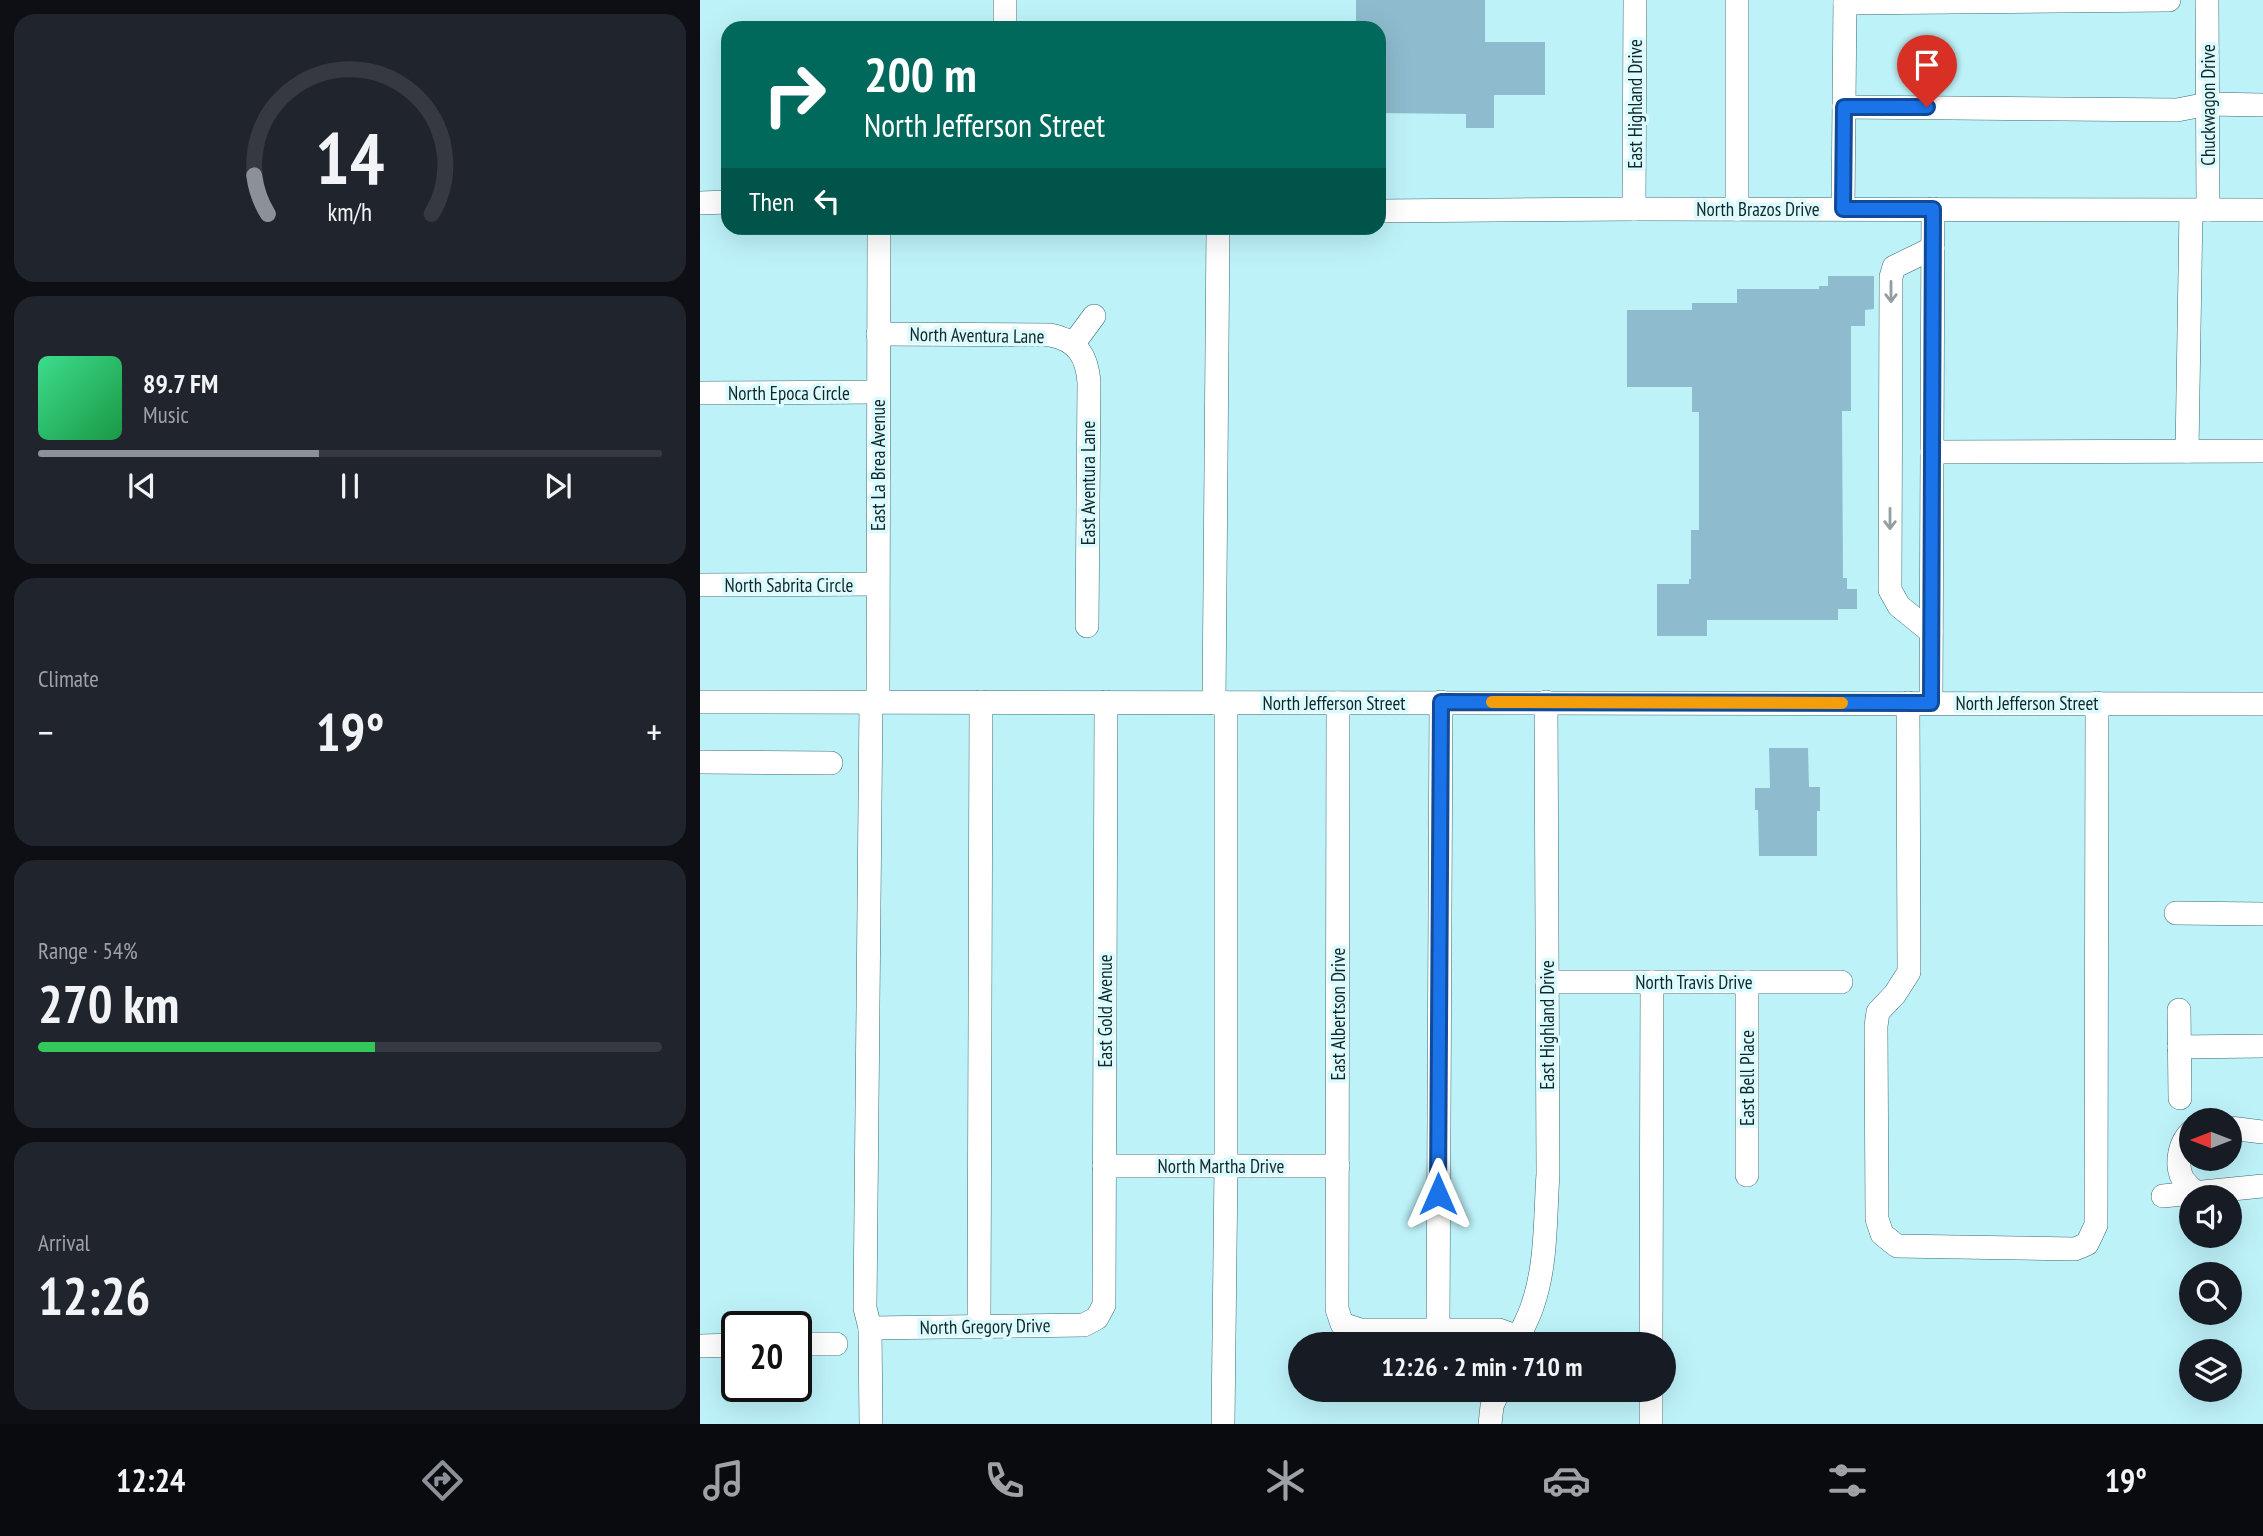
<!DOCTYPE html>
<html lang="en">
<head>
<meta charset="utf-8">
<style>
  :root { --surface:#171b24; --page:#20242c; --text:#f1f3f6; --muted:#9ea1a6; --line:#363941; --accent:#8c9099 }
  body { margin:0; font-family:"PT Sans Narrow",sans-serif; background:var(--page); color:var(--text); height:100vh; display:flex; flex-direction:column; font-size:26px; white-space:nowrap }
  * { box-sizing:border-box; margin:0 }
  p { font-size:23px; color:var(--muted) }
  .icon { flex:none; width:38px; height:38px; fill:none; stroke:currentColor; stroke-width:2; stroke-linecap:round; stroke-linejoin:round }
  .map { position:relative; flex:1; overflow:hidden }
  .panel { display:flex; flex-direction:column; gap:14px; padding:14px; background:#0d0f14; width:700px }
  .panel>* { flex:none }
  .guide { position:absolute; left:21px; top:21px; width:665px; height:214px; border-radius:21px; box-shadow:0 7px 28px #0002; background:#00695c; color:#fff; overflow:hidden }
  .needle { width:46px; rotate:270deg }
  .fabs { position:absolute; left:1479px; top:1108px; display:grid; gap:14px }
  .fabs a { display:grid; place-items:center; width:63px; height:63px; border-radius:50%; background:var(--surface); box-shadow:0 7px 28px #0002; font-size:35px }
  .speed { position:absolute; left:21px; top:1311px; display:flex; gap:14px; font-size:35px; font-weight:700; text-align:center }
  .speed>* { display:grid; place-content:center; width:91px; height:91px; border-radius:50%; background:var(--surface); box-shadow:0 7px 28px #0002; line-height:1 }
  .speed .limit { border:4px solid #111; border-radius:10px; background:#fff; color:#111 }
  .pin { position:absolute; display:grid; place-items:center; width:60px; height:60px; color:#fff; margin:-72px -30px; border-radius:50% 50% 50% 0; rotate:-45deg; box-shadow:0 0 7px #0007 }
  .pin .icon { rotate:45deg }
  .me { position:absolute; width:77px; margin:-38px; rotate:0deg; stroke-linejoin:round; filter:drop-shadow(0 0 5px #0008) }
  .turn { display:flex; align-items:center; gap:24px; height:147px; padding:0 28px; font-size:32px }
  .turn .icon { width:91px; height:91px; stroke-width:2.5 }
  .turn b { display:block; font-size:49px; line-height:60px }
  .then { display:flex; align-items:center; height:66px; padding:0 28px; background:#0003; gap:14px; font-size:26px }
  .big { font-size:52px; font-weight:700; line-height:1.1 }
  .panel .card { flex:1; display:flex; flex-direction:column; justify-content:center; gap:10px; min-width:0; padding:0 24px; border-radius:21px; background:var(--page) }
  .panel .dial { align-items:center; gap:0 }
  .dial svg { height:182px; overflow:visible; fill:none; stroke:var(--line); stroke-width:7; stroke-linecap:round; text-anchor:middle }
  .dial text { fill:var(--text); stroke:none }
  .song { display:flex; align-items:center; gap:21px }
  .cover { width:84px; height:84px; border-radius:10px; background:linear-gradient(135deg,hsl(150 70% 55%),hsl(140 70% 35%)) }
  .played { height:7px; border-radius:4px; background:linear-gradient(90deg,var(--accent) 45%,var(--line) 45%) }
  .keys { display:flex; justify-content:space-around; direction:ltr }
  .heat { display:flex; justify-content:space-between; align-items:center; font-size:38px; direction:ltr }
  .charge { height:10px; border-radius:5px; background:linear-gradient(90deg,#34c759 54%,var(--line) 0) }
  .trip { position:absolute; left:588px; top:1332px; width:388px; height:70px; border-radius:35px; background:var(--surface); box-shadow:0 7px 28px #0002; font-weight:700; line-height:70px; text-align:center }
  .tabs { display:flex; height:112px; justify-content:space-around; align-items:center; background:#090b0e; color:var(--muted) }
  .tabs .icon { width:49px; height:49px }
  .tabs .active { color:var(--accent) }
  .tabs b { font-size:32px; color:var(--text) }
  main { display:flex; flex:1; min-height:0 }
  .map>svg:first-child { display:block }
  .building { fill:#8fbbce }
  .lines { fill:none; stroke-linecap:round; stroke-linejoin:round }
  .minor-casing { stroke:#3a6b71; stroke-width:24 }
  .minor { stroke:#fff; stroke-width:23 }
  .oneway { stroke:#949d9f }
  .route-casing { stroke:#114b97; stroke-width:18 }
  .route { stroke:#1a73e8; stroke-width:12 }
  .slow { stroke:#f59e0b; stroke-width:12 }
  .labels { text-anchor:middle; stroke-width:7; stroke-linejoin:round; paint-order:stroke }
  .street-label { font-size:19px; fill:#112629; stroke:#dcfbff }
</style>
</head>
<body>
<main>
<section class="panel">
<div class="card dial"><svg viewBox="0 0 100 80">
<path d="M14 69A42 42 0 1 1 86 69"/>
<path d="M14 69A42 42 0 0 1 8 52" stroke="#8c9099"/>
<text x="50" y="56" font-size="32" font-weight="700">14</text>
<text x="50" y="72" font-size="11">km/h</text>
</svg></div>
<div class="card">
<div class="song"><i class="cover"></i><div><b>89.7 FM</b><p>Music</p></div></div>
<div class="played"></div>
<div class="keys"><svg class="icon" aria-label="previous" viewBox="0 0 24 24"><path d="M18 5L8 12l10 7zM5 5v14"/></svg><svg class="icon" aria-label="pause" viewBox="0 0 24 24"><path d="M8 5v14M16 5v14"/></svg><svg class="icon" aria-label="next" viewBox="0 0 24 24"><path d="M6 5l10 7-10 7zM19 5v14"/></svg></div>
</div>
<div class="card"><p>Climate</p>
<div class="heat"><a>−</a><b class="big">19°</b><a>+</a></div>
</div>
<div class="card"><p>Range · 54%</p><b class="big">270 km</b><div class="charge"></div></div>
<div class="card"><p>Arrival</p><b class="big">12:26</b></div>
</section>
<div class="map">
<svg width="1563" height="1424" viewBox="0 0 1563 1424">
  <rect width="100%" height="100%" fill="#bef2f9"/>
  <!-- building -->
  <g class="building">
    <polygon points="656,0 785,0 785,42 845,42 845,95 794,95 794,128 766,128 766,114 679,113 679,28 656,28"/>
    <polygon points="1128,276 1174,276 1174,309 1165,310 1165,326 1151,326 1151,411 1142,411 1143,578 1147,578 1147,589 1157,589 1157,609 1138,609 1138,620 1007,620 1007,636 957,636 957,584 989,584 989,579 991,579 991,530 999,530 999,412 992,412 992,387 927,387 927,310 992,310 992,303 1037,303 1037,289 1119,289 1119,286 1128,286"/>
    <polygon points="1069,748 1108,748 1109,787 1120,787 1120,811 1117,811 1117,856 1059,856 1058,810 1055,810 1055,788 1070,788"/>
  </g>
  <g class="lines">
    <defs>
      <g id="minor">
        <polyline points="1507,0 1508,210"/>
        <polyline points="1145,3 1469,0"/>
        <polyline points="305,28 305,0"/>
        <polyline points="1144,107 1477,110 1508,104 1563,105"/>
        <polyline points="0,203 28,202"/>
        <polyline points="934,209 935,0"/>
        <polyline points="1037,209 1037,0"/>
        <polyline points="1143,209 1145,0"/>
        <polyline points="679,211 934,209 1563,210"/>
        <path d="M178,334L350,335C377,340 387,356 389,382L387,626"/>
        <polyline points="374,343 394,316"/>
        <polyline points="0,393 178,392"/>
        <polyline points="1487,451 1491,211"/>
        <polyline points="1232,452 1563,451"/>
        <polyline points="0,585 177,584"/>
        <polyline points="1231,632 1199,606 1190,590 1191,277 1194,267 1233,248"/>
        <polyline points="0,702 1563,704"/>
        <polyline points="178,702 179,228"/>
        <polyline points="514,703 518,228"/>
        <polyline points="638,703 637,1309 642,1324 660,1330 799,1330 818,1337"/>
        <polyline points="1208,703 1209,972 1195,994 1178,1012 1176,1026 1177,1219 1182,1234 1197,1246 1375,1249 1387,1244 1396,1225 1397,703"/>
        <polyline points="1231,703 1233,209"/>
        <polyline points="0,762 131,763"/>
        <polyline points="1476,913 1563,914"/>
        <polyline points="847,982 1141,982"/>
        <polyline points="1479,1010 1480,1098"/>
        <polyline points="1479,1047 1563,1046"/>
        <polyline points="1530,1128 1563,1132"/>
        <path d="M1491,1132C1480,1142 1476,1161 1481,1175C1483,1182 1491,1188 1496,1193"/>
        <polyline points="404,1166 638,1166"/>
        <polyline points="1047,1175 1047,982"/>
        <polyline points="1463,1196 1563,1186"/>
        <polyline points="279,1326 281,702"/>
        <polyline points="170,1328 384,1325 397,1318 404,1305 406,702"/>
        <polyline points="738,1330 741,702"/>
        <polyline points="96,1344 136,1344"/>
        <path d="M816,1344C821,1330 829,1318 833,1304C847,1263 845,1216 848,1174L846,702"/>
        <polyline points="951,1344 952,982"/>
        <polyline points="0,1346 37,1345"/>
        <polyline points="171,1424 170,1328 165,1308 171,703"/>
        <polyline points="523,1424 526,1166 526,703"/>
        <polyline points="790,1424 792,1406 799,1390"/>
        <polyline points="951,1424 951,1390"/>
      </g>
    </defs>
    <!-- minor casing -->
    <use href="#minor" class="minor-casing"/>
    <!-- minor -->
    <use href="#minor" class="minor"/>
  </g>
  <!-- one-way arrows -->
  <defs><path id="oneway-shaft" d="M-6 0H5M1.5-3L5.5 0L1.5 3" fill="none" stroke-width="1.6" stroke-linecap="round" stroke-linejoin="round" transform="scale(1.75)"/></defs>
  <g class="oneway">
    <use href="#oneway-shaft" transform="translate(1191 292) rotate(90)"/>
    <use href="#oneway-shaft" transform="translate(1190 519) rotate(90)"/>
  </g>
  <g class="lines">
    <defs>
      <polyline id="route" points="738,1194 741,702 1231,703 1233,209 1143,209 1144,107 1227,107"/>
    </defs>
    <!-- route casing -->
    <use href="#route" class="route-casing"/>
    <!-- route -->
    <use href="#route" class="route"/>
    <!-- slow -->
    <polyline class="slow" points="792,702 1142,703"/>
  </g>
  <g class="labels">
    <!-- street labels -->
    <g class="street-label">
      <text transform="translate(935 104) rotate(-90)" y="7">East Highland Drive</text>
      <text transform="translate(1508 105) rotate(-90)" y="7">Chuckwagon Drive</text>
      <text x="1058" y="216">North Brazos Drive</text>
      <text transform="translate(277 335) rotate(1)" y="7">North Aventura Lane</text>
      <text x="89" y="400">North Epoca Circle</text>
      <text transform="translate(178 465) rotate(-90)" y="7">East La Brea Avenue</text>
      <text transform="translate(388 483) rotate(-90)" y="7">East Aventura Lane</text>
      <text x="89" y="592">North Sabrita Circle</text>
      <text x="634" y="710">North Jefferson Street</text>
      <text x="1327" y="710">North Jefferson Street</text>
      <text x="994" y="989">North Travis Drive</text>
      <text transform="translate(405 1011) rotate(-90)" y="7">East Gold Avenue</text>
      <text transform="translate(638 1014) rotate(-90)" y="7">East Albertson Drive</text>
      <text transform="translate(847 1025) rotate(-90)" y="7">East Highland Drive</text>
      <text transform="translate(1047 1078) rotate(-90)" y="7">East Bell Place</text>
      <text x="521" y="1173">North Martha Drive</text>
      <text transform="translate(285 1326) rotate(-1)" y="7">North Gregory Drive</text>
    </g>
  </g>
</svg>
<div class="fabs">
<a><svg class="needle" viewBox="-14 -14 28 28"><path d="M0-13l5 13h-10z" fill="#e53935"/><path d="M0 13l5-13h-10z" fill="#9ea1a6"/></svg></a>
<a><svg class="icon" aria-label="sound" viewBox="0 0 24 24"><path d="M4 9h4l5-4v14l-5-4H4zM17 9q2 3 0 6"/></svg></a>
<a><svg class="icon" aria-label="search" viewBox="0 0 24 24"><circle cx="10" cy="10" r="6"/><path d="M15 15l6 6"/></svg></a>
<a><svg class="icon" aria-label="layers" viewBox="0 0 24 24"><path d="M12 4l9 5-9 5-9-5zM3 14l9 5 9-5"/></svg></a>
</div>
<div class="speed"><div class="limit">20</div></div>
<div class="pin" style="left:1227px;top:107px;background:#d93025"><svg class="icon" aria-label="arrive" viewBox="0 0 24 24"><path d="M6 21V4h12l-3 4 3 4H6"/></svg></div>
<svg class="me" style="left:738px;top:1194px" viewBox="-20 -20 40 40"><path d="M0-17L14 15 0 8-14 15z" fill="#1a73e8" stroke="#fff" stroke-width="4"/></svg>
<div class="trip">12:26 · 2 min · 710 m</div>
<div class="guide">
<div class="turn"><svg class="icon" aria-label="right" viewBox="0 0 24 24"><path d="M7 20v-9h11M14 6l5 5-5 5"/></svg><div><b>200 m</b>North Jefferson Street</div></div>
<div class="then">Then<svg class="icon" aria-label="left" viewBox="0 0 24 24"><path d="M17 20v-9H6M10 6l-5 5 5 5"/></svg></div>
</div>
</div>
</main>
<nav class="tabs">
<b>12:24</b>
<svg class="icon active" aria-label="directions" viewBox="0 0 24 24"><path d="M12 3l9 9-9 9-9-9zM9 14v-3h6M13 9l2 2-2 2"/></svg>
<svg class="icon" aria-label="music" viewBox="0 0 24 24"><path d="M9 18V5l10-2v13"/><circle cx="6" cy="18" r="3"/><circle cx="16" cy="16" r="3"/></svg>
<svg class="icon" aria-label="phone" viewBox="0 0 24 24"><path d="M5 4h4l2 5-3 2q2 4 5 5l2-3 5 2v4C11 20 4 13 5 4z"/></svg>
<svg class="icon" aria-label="climate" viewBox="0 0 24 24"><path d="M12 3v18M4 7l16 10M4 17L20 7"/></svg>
<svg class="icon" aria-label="car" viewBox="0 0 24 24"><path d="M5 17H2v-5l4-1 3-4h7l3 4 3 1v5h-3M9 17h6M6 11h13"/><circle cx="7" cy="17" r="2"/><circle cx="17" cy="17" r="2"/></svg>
<svg class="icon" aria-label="filters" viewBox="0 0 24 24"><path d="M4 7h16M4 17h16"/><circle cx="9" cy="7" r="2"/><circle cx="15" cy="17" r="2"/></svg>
<b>19°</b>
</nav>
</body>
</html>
